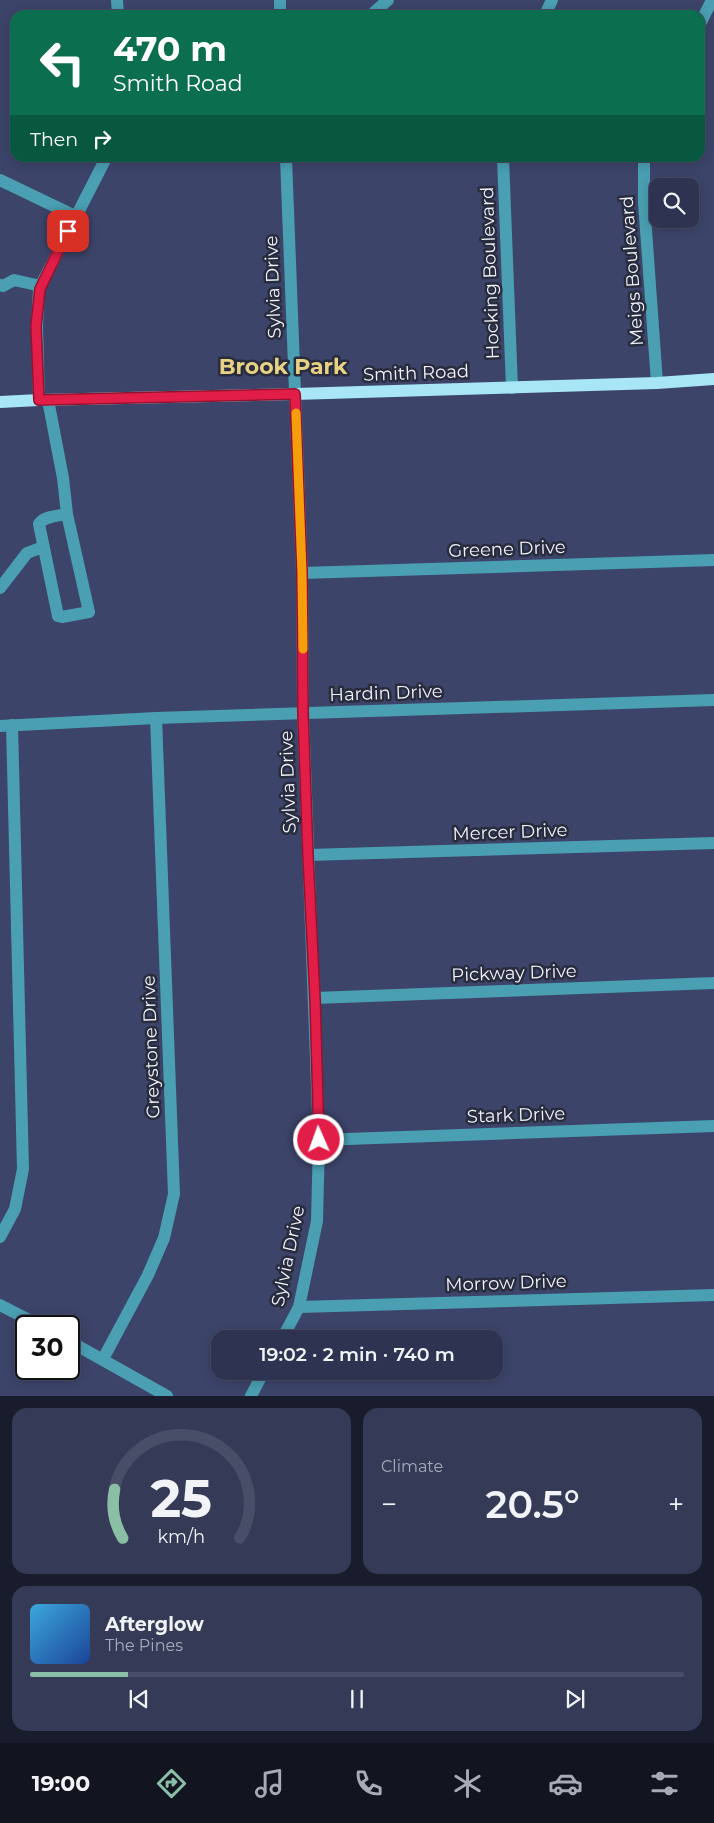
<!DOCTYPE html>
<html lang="en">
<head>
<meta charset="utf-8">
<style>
  :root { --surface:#2d3350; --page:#353b57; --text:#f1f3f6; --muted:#a7aab7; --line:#484e67; --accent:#8abfa5 }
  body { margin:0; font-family:Montserrat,sans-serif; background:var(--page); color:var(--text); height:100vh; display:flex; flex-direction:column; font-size:19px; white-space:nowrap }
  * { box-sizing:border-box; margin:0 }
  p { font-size:16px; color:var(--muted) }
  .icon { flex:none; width:28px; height:28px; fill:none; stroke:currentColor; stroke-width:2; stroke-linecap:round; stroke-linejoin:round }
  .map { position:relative; height:1396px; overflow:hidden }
  .details { display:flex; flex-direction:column; gap:12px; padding:12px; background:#191c2c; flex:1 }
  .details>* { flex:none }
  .banner { position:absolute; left:10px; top:10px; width:695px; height:152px; border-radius:15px; box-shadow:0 2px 12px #0003,0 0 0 1px var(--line); background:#0b6e4f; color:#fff; overflow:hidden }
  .fabs { position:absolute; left:649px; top:178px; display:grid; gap:10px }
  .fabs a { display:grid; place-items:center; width:50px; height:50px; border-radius:10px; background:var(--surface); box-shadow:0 2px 12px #0003,0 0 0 1px var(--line); font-size:25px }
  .speed { position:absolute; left:15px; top:1315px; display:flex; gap:10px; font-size:25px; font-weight:700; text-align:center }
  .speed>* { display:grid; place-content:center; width:65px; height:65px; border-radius:50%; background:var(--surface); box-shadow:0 2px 12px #0003,0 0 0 1px var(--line); line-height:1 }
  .speed .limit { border:2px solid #111; border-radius:8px; background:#fff; color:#111 }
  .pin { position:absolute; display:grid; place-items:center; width:42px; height:42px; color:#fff; margin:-21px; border-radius:10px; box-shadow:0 2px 8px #0006 }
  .me { position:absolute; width:55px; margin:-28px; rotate:358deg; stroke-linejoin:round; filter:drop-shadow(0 0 4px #0008) }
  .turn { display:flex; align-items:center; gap:18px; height:105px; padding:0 20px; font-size:22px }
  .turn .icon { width:65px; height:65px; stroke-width:2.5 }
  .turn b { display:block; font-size:35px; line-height:42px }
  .then { display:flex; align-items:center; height:48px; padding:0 20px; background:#0003; gap:10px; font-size:19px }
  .big { font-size:38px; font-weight:600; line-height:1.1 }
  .details .widget { flex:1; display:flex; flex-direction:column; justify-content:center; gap:8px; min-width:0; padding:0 18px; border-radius:15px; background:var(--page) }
  .details .dial { align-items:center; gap:0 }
  .dial svg { height:130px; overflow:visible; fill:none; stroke:var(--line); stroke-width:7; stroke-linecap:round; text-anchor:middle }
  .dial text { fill:var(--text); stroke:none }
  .song { display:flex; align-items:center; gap:15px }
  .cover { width:60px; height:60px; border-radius:8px; background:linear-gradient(135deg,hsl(200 70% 55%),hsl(220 70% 35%)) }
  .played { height:5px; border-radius:2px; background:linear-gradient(90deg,var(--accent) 15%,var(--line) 15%) }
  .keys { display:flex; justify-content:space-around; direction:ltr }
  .heat { display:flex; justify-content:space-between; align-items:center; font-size:28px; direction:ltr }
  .details .tiles { flex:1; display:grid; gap:12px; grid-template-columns:1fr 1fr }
  .widget:last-child { grid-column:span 2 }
  .trip { position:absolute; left:211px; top:1330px; width:292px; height:50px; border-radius:15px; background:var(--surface); box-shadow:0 2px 12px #0003,0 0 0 1px var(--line); font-weight:600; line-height:50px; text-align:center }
  .tab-bar { display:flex; height:80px; justify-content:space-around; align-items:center; background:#121420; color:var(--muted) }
  .tab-bar .icon { width:35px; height:35px }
  .tab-bar .active { color:var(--accent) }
  .tab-bar b { font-size:22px; color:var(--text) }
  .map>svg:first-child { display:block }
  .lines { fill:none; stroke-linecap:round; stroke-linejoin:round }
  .minor { stroke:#4a9fb2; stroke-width:12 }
  .major { stroke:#a9e6f5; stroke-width:12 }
  .route-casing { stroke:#92132f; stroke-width:12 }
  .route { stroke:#e11d48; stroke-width:9 }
  .slow { stroke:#f59e0b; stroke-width:9 }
  .labels { text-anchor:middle; stroke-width:5; stroke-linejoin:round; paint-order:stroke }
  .street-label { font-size:18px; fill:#f0f2fc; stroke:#282c3d }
  .district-label { font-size:22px; font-weight:bold; fill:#e7d184; stroke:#282c3d }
</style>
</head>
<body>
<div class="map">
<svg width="714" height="1396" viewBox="0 0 714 1396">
  <rect width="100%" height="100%" fill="#3c446a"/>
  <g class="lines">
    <!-- minor -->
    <g class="minor">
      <polyline points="117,0 118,15"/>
      <polyline points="280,0 280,15"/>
      <polyline points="371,15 388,0"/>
      <polyline points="545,15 552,0"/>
      <polyline points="700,24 712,0"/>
      <polyline points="503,158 512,388"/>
      <polyline points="644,158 644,202 657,383"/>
      <polyline points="0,180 75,216"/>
      <polyline points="0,285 3,286 14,280 41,286"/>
      <polyline points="39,400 37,326 39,289 106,158"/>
      <path d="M48,400L63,478L67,514C58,516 44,516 39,524L58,616L62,617L89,612L67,514"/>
      <polyline points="302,573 714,560"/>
      <polyline points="0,588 27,553 43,547"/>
      <polyline points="0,726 156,718 714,700"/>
      <polyline points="308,855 714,843"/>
      <polyline points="315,998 714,983"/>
      <polyline points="319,1140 714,1126"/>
      <polyline points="0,1237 15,1209 23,1169 12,725"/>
      <polyline points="0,1305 41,1326"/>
      <polyline points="299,1307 714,1295"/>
      <polyline points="282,1339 299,1307 317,1221 319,1140 303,713 302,573 286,158"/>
      <polyline points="69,1341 167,1396"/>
      <polyline points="103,1359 148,1275 164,1238 174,1194 156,718"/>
      <polyline points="251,1396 264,1371"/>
    </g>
    <!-- major -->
    <polyline class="major" points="0,402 39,400 295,394 657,383 714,379"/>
  </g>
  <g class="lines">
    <defs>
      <polyline id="route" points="68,231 40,289 36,326 39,400 295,394 302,573 303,713 308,856 315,998 319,1140"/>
    </defs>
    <!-- route casing -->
    <use href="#route" class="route-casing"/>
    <!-- route -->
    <use href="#route" class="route"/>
    <!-- slow -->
    <polyline class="slow" points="296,413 302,573 303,649"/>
  </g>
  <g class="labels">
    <!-- street labels -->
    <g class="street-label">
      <text transform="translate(632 271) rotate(-94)" y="6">Meigs Boulevard</text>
      <text transform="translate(490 273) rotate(-92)" y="6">Hocking Boulevard</text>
      <text transform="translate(273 287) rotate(-92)" y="6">Sylvia Drive</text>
      <text transform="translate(416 373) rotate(-2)" y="6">Smith Road</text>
      <text transform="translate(507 549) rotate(-2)" y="6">Greene Drive</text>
      <text transform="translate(386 693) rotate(-2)" y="6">Hardin Drive</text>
      <text transform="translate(288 782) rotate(-92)" y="6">Sylvia Drive</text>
      <text transform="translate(510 832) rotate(-2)" y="6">Mercer Drive</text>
      <text transform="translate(514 973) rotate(-2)" y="6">Pickway Drive</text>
      <text transform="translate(151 1047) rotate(-92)" y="6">Greystone Drive</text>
      <text transform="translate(516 1115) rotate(-2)" y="6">Stark Drive</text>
      <text transform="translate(288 1256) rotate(-78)" y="6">Sylvia Drive</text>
      <text transform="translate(506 1283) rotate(-2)" y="6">Morrow Drive</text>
    </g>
    <!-- district labels -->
    <g class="district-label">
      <text x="283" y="374">Brook Park</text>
    </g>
  </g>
</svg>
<div class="fabs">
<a><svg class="icon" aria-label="search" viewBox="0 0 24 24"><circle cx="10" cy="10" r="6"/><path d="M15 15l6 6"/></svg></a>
</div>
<div class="speed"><div class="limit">30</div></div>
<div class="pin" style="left:68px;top:231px;background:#d93025"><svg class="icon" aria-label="arrive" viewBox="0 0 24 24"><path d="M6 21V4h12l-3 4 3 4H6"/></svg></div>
<svg class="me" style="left:319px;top:1140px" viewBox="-20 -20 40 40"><circle r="17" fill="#e11d48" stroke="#fff" stroke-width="3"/><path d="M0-11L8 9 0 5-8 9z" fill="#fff"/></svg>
<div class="trip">19:02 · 2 min · 740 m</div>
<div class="banner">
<div class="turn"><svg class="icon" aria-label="left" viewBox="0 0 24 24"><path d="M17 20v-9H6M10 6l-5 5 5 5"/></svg><div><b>470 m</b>Smith Road</div></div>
<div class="then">Then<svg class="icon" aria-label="right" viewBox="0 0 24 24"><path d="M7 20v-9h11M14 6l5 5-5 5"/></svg></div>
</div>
</div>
<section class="details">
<div class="tiles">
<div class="widget dial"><svg viewBox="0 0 100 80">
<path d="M14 69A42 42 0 1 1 86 69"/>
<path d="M14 69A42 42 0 0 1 9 39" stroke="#8abfa5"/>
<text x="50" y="56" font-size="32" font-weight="700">25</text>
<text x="50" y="72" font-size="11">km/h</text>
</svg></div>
<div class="widget"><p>Climate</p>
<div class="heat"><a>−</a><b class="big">20.5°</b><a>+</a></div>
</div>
<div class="widget">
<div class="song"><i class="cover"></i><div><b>Afterglow</b><p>The Pines</p></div></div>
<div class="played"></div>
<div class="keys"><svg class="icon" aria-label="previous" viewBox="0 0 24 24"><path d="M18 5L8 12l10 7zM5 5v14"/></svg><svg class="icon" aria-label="pause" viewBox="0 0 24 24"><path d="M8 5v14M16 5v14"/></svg><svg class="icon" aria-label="next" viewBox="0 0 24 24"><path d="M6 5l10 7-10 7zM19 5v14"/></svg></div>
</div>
</div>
</section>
<nav class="tab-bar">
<b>19:00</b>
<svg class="icon active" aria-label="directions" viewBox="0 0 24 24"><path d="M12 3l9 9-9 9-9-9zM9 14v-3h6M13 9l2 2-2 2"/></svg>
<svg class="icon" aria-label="music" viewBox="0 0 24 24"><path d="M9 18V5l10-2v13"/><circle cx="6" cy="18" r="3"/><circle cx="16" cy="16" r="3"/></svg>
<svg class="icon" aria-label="phone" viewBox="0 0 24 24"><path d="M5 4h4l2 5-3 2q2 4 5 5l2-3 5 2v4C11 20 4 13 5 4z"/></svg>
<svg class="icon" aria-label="climate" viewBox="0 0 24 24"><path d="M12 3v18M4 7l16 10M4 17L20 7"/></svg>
<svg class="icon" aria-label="car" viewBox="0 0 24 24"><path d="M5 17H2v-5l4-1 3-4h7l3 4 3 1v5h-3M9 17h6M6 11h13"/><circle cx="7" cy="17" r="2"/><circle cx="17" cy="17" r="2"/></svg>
<svg class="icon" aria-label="filters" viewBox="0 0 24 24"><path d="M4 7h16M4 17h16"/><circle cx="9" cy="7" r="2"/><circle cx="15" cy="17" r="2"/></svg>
</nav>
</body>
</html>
